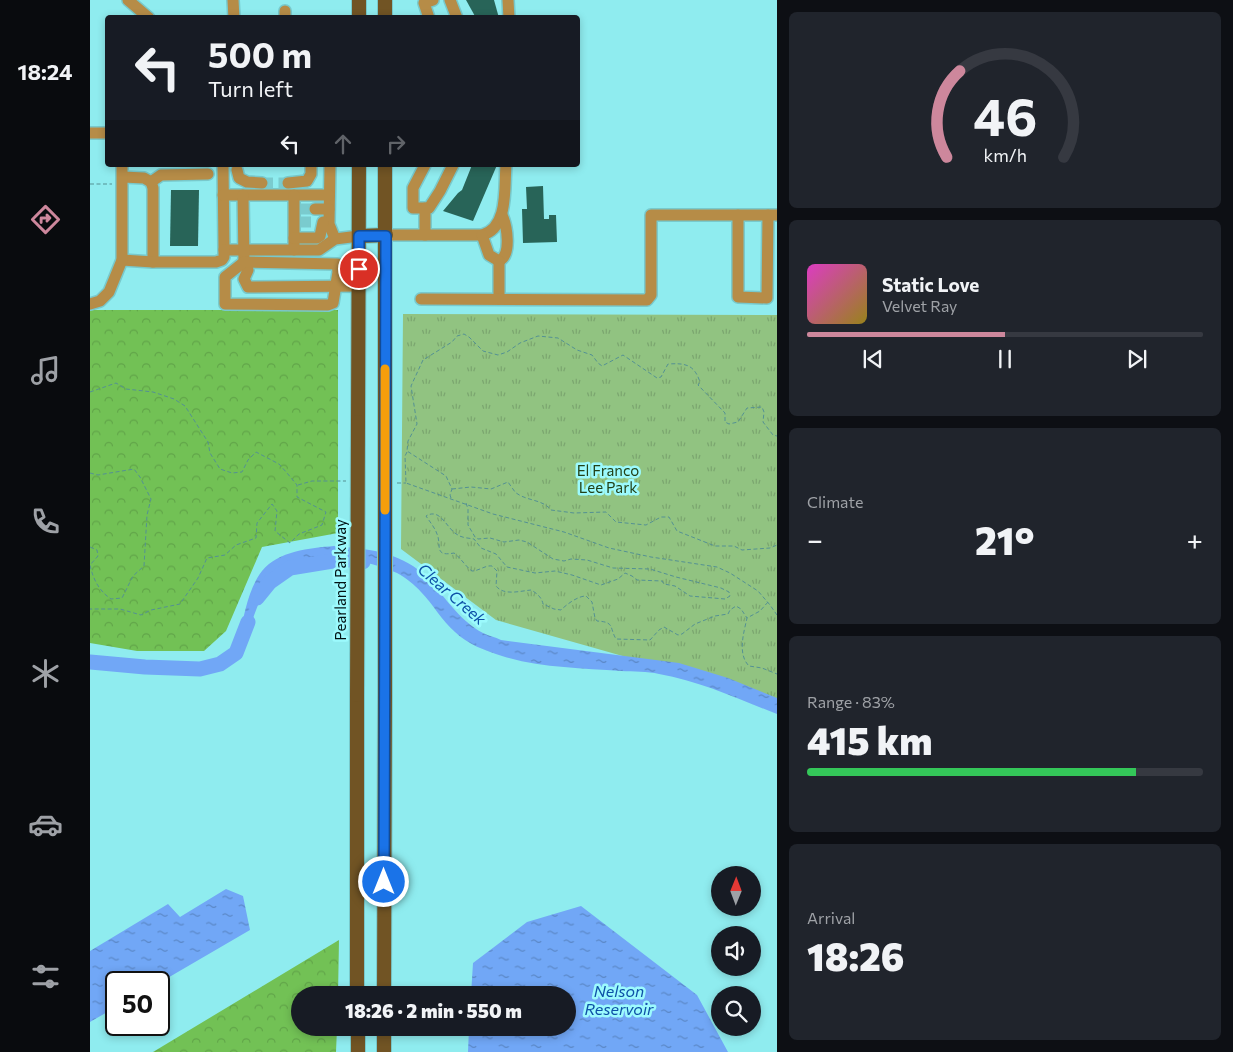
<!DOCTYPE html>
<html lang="en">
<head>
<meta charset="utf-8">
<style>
  :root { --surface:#171b24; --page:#20242c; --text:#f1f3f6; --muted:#9ea1a6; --line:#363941; --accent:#cd879c }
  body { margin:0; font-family:Commissioner,sans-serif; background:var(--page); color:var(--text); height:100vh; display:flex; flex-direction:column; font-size:19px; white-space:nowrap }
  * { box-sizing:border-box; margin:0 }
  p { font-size:16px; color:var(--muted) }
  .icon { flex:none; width:28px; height:28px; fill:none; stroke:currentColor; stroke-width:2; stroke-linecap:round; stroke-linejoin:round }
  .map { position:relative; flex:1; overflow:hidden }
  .sheet { display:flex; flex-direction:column; gap:12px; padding:12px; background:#0d0f14; width:456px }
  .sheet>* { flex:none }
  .guide { position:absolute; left:15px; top:15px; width:475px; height:152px; border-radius:5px; box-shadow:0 2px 8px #0003; background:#171b24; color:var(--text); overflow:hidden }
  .needle { width:32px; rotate:1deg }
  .tools { position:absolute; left:621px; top:866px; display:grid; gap:10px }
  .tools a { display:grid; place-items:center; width:50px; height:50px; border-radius:50%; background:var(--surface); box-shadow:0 2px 8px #0003; font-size:25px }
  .speed { position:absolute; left:15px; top:971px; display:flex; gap:10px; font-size:25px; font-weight:700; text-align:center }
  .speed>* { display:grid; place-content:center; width:65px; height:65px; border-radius:50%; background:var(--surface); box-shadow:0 2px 8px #0003; line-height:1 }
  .speed .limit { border:2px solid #111; border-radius:8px; background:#fff; color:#111 }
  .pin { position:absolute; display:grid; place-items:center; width:42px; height:42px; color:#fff; margin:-21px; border:2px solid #fff; border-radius:50%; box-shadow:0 1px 5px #0007 }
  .me { position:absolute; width:55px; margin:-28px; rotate:0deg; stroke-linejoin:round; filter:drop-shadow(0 0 4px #0008) }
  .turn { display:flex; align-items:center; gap:18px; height:105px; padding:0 20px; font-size:22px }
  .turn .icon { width:65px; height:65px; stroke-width:2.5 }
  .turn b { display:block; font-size:35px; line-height:42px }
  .lanes { display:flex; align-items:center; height:48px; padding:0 20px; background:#0003; justify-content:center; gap:25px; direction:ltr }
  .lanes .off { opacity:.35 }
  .big { font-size:38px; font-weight:800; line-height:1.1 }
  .sheet .card { flex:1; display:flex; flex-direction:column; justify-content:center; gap:8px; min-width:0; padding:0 18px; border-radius:8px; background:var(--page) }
  .sheet .dial { align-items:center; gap:0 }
  .dial svg { height:130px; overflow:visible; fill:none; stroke:var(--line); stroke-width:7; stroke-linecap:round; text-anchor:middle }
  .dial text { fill:var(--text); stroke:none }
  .song { display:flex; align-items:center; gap:15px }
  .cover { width:60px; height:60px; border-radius:8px; background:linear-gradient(135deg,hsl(310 70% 55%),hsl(50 70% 35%)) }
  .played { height:5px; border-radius:2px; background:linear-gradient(90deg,var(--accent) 50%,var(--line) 50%) }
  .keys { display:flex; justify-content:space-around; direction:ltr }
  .heat { display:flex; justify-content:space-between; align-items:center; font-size:28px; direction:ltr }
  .charge { height:8px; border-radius:4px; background:linear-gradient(90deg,#34c759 83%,var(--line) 0) }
  .trip { position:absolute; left:201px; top:986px; width:285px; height:50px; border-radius:25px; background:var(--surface); box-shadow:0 2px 8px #0003; font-weight:800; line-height:50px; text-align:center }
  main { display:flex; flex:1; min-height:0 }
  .menu { display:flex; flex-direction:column; width:90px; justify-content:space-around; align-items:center; background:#090b0e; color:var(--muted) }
  .menu .icon { width:35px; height:35px }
  .menu .current { color:var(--accent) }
  .menu b { font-size:22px; color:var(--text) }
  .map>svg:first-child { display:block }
  .grass { fill:url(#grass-tufts) }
  .forest { fill:url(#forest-crowns) }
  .water { fill:url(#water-ripples) }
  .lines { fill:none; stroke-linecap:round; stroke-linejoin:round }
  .river { stroke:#71a7f6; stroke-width:15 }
  .building { fill:#286458 }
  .minor-tunnel { stroke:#7acbce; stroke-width:11; stroke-dasharray:11 5.5; stroke-linecap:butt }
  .minor-casing { stroke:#78c9cc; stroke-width:14 }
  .major-casing { stroke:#78c9cc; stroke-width:16 }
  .path { stroke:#549193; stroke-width:1; stroke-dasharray:4 2.5; stroke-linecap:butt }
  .minor { stroke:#b68c47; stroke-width:11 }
  .major { stroke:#715424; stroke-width:14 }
  .major-bridge-casing { stroke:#78c9cc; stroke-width:16; stroke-linecap:butt }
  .major-bridge { stroke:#715424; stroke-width:14 }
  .route-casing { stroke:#114b97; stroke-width:12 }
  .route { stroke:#1a73e8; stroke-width:9 }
  .slow { stroke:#f59e0b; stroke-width:9 }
  .labels { text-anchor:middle; stroke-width:5; stroke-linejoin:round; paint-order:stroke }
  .park-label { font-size:15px; fill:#224117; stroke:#9cfafd }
  .street-label { font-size:15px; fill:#011213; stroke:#9cfafd }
  .water-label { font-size:16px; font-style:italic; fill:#0d50a7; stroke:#9cfafd }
</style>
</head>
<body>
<main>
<nav class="menu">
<b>18:24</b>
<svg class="icon current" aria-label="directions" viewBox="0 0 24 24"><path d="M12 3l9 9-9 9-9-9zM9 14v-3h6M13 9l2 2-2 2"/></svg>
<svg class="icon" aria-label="music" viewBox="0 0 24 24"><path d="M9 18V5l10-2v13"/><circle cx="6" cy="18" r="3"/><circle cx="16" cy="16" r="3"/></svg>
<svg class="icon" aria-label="phone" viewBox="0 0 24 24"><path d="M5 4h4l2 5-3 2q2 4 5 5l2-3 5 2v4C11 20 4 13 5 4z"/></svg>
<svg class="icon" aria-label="climate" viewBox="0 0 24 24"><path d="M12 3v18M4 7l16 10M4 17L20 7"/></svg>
<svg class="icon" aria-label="car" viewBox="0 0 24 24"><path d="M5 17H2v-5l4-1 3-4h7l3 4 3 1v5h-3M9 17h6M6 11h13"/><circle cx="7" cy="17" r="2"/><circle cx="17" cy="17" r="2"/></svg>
<svg class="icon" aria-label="filters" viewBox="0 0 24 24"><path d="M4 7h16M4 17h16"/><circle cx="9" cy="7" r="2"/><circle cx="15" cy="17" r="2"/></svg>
</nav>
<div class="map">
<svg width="687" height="1052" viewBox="0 0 687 1052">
  <defs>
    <pattern id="grass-tufts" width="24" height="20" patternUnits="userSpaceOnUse" patternTransform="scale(1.25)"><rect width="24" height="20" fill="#91c381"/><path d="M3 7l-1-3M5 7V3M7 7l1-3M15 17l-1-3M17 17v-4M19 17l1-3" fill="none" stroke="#7ba66f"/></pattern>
    <pattern id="forest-crowns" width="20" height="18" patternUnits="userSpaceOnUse" patternTransform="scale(1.25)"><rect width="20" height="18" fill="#72c155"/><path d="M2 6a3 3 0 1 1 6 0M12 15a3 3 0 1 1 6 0" fill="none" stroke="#61a549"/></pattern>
    <pattern id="water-ripples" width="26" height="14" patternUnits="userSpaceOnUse" patternTransform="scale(1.25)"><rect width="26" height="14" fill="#71a7f6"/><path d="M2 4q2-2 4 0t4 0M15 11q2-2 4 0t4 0" fill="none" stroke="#5a87c6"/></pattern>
  </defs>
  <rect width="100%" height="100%" fill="#8fecef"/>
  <!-- grass -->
  <polygon class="grass" points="313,314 687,315 687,709 596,674 406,620 311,549"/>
  <!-- forest -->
  <g class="forest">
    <polygon points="0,310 248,310 248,533 172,547 136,631 114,651 47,651 0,643"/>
    <polygon points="249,940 248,995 210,995 210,1028 247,1028 246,1052 63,1052"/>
  </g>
  <!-- water -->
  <g class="water">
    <path d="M244,546C274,548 310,552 333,574C353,593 368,620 393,633C399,636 405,637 411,640L589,663L638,678L687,698V714C648,699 610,681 569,674C557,671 544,672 531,671C491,668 450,668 412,656C396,651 377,644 365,632C352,621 343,604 331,592C325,585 315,577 307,573C274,558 213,547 184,574C173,585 161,627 153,643L149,638C154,616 158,589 172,571C188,551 220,548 244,546Z"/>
    <polygon points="136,889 153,896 160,930 69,983 26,982 26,1007 0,1022 0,951 78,904 90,917"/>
    <polygon points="491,906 607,995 638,1052 378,1052 379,1028 478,1028 478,995 381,995 383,963 437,922"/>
  </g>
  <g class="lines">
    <!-- river -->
    <g class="river">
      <polyline points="167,598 180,582 200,568 255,559 273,562"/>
      <polyline points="0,662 55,667 110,669 130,664 146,653 158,622"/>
    </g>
  </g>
  <!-- building -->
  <g class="building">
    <polygon points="376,0 404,0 409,18 386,18"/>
    <polygon points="382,165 407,165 383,221 353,211 368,193 372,190"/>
    <polygon points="453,186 454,219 459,219 459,215 466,215 467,242 433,243 432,209 437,209 436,187"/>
    <polygon points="81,190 109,190 108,246 80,246"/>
  </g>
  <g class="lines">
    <!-- minor-tunnel -->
    <g class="minor-tunnel">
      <polyline points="172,183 198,183"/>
      <polyline points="211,209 225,209"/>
      <polyline points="210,222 225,222"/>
    </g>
    <defs>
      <g id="minor">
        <polyline points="38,0 59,18"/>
        <polyline points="143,0 144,18"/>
        <polyline points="360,0 367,18"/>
        <polyline points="418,0 419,18"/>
        <polyline points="195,11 195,18"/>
        <polyline points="339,18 334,3 343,0"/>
        <polyline points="0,133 18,133"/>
        <polyline points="133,165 134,250 229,250 245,239 269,236"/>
        <polyline points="240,165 239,224 245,239"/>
        <polyline points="335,165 323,188 323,208 339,208 350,191 363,165"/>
        <polyline points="147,170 149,178 157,182 172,183"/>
        <polyline points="33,177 54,178 61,182 63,188 63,262"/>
        <polyline points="61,182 71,175 118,174"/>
        <polyline points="198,183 217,181 221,174 221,165"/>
        <polyline points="133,195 239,195"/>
        <polyline points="153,195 154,262 158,270 154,279 158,287 269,286"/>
        <polyline points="204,195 204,250"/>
        <polyline points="335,208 335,235"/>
        <polyline points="225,209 239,209"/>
        <polyline points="648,215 648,297 677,298 678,215"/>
        <path d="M296,235H392C419,228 414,187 416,165"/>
        <path d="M392,235L399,255L409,261C422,255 417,226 412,215"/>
        <polyline points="204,238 227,238 230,236 233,222"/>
        <polyline points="32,260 63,262 126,262 132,260 134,257 134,250"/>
        <polyline points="409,261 409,299"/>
        <polygon points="154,262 247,264 248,272 243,303 238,305 135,304 135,277"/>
        <polyline points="331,299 557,300 561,295 561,215 687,215"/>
        <polyline points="0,304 10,301 19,292 32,260 32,165"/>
      </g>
      <g id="major">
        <polyline points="269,18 269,0"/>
        <polyline points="295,18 295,0"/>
        <polyline points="269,236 296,235"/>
        <polyline points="268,422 269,165"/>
        <polyline points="295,423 295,165"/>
        <polyline points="267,695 267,995"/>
        <polyline points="294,995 295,695"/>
        <polyline points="268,1028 268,1052"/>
        <polyline points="294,1028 294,1052"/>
      </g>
    </defs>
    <!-- minor casing -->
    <use href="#minor" class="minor-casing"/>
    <!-- major casing -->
    <use href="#major" class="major-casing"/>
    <!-- path -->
    <g class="path">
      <polyline points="0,184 22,184"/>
      <polyline points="0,392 26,383 36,389 63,392 84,399 95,406 118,442 120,453 130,469 142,473 152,472 158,460 166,452 189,464 197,473 207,485 207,497 236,512 232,525 209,534 200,543 185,531 187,511 182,504 167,523 166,538 146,545 135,555 117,558 108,578 90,604 61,610 51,615 30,609 0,609"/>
      <polyline points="317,452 315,456 316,483 403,514 474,532 519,548 561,557 627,567 640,573 668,591 680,605 687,615"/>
      <path d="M0,473L8,475L44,469L50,477L61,499L57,515L54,566L43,576L32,598L21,599C9,591 3,579 0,565L8,556L7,550L0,547"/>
      <polyline points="307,483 316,483"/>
      <polyline points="208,485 222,481 256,481"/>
      <path d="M362,489L381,487L401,489L418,482C420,485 423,489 425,492C435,501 453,499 461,510L484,513L516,512L526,522L556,525L571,517H579L587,531L625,546H644L652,550L680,548L687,545"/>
      <path d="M361,498L360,495L362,489L356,476L317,451L318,441L327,424L321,386L333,360L362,342L367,336L374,334L379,337L393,351L408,355L417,352L430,343L448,336L468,338L487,350L502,355L508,363L512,366L533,355L567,378L571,377L578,364C595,363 604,364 610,382L608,385L635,413V422L639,424L648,422L657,408L672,407L674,412L673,422L683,435L687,436"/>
      <path d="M376,503L378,509V525L385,537L388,539L400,538L414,542L429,540L437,542L463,559L474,561L481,559L497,560L523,568L560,569L586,577L631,588L639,592L640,596L635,599L600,596L585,586L574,584L572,581L547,580L542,576L535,573L528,579L511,585L482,575L465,571L445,573L417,567L406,554L391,548L384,539C379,538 372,538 368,535C357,530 351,507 336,516C340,522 345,528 347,534C352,545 343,557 364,553C371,558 375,566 382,571C389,571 395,565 402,566L407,571L406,586C414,596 430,591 441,590C447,593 452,598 453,604L464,609L471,610C477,604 488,596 496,596L502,602L505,618L507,621C525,622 519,627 526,639L560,640L569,630L574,627L588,635L592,634L605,624L625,616L638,614L640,610L646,606L651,609L657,618"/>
      <path d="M678,602L670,611L657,618C654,632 647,654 659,666L672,668L687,674"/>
    </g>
    <!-- minor -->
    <use href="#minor" class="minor"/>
    <!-- major -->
    <use href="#major" class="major"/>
    <defs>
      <g id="major-bridge">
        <polyline points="267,695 268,422"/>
        <polyline points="295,695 295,423"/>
      </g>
    </defs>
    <!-- major-bridge casing -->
    <use href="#major-bridge" class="major-bridge-casing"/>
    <!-- major-bridge -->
    <use href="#major-bridge" class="major-bridge"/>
  </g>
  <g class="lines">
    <defs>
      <polyline id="route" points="269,269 269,236 296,236 294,882"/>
    </defs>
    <!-- route casing -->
    <use href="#route" class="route-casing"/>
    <!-- route -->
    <use href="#route" class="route"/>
    <!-- slow -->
    <polyline class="slow" points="295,510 295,369"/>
  </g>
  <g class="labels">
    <!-- park labels -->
    <g class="park-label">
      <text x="518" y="476">El Franco<tspan x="518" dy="17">Lee Park</tspan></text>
    </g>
    <!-- street labels -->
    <g class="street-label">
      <text transform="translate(251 580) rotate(-90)" y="5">Pearland Parkway</text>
    </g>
    <!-- water labels -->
    <g class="water-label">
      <text transform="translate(362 594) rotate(41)" y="6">Clear Creek</text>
      <text x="529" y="997">Nelson<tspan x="529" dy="18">Reservoir</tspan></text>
    </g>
  </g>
</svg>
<div class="tools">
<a><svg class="needle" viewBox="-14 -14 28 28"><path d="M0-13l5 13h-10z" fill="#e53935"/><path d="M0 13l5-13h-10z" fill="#9ea1a6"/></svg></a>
<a><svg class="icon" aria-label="sound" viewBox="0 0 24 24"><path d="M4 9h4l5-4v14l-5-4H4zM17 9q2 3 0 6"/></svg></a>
<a><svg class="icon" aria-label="search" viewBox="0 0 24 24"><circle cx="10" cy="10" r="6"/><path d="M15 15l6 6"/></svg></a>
</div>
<div class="speed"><div class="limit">50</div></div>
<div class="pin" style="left:269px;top:269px;background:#d93025"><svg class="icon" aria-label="arrive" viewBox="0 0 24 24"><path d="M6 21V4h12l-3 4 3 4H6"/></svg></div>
<svg class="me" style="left:294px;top:882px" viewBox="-20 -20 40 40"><circle r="17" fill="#1a73e8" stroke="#fff" stroke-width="3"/><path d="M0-11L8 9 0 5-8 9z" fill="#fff"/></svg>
<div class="trip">18:26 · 2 min · 550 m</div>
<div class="guide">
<div class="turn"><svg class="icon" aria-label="left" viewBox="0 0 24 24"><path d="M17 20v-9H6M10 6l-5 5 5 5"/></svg><div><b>500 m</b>Turn left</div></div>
<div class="lanes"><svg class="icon" aria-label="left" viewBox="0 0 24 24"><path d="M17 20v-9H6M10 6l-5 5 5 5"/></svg><svg class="icon off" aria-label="ahead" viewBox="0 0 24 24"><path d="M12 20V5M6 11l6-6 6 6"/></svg><svg class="icon off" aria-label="right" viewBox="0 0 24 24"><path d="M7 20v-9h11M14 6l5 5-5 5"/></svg></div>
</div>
</div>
<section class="sheet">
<div class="card dial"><svg viewBox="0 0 100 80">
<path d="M14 69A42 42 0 1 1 86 69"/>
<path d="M14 69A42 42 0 0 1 22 16" stroke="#cd879c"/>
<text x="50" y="56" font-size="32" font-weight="700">46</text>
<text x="50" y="72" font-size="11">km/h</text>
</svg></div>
<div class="card">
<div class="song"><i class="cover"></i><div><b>Static Love</b><p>Velvet Ray</p></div></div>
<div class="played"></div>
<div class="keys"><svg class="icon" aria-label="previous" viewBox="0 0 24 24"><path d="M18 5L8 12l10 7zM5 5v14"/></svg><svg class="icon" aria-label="pause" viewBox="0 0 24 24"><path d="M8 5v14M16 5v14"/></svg><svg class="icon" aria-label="next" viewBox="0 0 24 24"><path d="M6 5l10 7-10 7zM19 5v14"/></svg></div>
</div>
<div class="card"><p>Climate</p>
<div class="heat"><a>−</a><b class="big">21°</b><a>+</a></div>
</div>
<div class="card"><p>Range · 83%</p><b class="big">415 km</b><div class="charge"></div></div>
<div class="card"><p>Arrival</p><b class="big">18:26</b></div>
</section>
</main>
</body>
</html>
